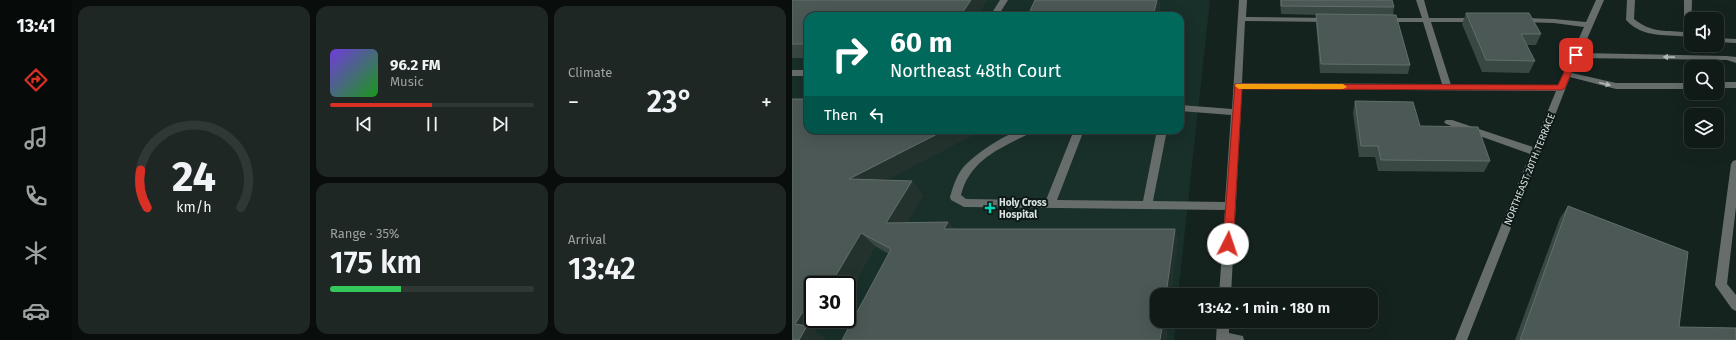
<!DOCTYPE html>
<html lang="en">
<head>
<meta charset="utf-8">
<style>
  :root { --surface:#101a17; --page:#1e2724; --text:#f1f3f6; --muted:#9ca1a1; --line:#303836; --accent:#d93025 }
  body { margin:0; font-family:"Fira Sans",sans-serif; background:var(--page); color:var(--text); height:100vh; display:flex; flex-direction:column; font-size:15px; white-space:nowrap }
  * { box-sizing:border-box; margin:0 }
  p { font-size:13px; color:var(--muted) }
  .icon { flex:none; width:22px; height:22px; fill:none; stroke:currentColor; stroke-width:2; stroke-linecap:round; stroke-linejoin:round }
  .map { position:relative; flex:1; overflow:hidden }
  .panel { display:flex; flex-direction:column; gap:6px; padding:6px; background:#090e0d; width:720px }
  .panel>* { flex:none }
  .banner { position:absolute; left:12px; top:12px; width:380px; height:122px; border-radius:12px; box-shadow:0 4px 16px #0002,0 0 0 1px var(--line); background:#00695c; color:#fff; overflow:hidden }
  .controls { position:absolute; left:892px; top:12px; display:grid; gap:8px }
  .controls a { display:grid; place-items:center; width:40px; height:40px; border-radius:8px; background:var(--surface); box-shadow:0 4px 16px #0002,0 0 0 1px var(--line); font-size:20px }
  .speed { position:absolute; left:12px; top:276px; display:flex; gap:8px; font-size:20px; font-weight:700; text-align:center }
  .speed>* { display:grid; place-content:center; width:52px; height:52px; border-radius:50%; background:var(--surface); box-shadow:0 4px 16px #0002,0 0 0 1px var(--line); line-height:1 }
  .speed .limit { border:2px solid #111; border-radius:6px; background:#fff; color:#111 }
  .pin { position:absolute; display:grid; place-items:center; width:34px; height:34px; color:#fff; margin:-17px; border-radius:8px; box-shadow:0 2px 6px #0006 }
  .me { position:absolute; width:44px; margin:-22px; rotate:4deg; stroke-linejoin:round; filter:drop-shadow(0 0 3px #0008) }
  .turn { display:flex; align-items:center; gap:14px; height:84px; padding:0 20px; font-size:18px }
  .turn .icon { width:52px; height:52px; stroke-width:2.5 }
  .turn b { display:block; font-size:28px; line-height:34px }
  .then { display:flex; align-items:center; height:38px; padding:0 20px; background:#0003; gap:8px; font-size:15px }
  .big { font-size:30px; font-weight:600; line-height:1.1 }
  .panel .tile { flex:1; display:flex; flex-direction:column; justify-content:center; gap:6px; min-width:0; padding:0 14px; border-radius:12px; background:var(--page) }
  .panel .dial { align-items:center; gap:0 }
  .dial svg { height:104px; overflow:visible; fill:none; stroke:var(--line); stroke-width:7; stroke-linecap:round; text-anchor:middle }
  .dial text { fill:var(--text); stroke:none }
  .song { display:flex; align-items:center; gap:12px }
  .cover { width:48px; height:48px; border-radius:6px; background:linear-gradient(135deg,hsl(260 70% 55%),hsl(120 70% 35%)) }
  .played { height:4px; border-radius:2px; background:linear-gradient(90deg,var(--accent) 50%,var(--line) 50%) }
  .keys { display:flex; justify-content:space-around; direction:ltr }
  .heat { display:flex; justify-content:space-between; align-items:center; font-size:22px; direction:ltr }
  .charge { height:6px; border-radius:3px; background:linear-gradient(90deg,#34c759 35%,var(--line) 0) }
  .panel .tiles { flex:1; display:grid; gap:6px; grid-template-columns:repeat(3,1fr) }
  .tile:first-child { grid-row:span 2 }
  .trip { position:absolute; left:358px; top:288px; width:228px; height:40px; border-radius:12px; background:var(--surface); box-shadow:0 4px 16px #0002,0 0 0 1px var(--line); font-weight:600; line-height:40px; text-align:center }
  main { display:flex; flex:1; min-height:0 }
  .tab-bar { display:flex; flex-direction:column; width:72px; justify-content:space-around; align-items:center; background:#060a09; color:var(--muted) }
  .tab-bar .icon { width:28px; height:28px }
  .tab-bar .on { color:var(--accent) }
  .tab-bar b { font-size:18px; color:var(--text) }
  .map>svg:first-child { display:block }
  .built { fill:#192f2a; fill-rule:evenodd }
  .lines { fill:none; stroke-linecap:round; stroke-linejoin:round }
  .minor { fill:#666d6b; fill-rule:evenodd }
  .wall { fill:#3a4844 }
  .shaded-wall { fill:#24322e }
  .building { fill:#4b5855; stroke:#626e6a }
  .oneway { fill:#b1b9b7 }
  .route { fill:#d93025; stroke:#8d1f18 }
  .slow { fill:#f59e0b }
  .poi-dot { fill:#00d5b7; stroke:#0c1916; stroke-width:1.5 }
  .labels { text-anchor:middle; stroke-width:4; stroke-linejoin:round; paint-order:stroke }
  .street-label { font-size:10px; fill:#dae2e0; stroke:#0c1916 }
  .poi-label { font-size:10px; font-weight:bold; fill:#dae2e0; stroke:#0c1916; text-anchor:start }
</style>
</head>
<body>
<main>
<nav class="tab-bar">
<b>13:41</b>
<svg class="icon on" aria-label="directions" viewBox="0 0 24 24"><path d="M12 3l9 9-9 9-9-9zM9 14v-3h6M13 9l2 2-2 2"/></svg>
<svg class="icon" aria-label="music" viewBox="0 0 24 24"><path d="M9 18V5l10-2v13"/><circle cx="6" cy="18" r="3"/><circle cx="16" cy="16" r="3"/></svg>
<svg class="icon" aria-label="phone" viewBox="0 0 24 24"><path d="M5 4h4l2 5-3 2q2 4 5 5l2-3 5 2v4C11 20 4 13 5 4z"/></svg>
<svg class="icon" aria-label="climate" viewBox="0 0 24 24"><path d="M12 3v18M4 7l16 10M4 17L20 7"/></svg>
<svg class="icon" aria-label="car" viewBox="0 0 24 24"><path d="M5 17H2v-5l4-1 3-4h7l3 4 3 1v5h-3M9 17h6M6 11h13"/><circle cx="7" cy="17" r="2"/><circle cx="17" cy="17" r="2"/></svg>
</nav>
<section class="panel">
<div class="tiles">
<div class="tile dial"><svg viewBox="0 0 100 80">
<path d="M14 69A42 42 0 1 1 86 69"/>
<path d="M14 69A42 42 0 0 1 9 40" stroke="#d93025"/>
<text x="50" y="56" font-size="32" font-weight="700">24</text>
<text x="50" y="72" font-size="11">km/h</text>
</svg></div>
<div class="tile">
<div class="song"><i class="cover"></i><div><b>96.2 FM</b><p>Music</p></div></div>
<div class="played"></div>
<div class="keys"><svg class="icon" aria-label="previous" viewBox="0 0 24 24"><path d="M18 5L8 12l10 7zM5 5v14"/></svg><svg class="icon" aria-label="pause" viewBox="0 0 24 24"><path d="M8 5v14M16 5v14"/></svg><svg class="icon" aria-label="next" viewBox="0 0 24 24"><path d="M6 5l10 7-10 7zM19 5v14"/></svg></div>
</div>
<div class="tile"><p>Climate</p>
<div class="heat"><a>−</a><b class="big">23°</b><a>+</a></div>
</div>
<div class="tile"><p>Range · 35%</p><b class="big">175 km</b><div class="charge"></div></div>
<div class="tile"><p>Arrival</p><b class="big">13:42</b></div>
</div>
</section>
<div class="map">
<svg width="944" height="340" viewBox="0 0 944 340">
  <rect width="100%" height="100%" fill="#15231f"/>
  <!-- built -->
  <path class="built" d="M0,0H418L386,295H365V321H384L382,340H0ZM16,16H388V130H16ZM21,285H55V319H21Z"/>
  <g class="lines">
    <!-- minor -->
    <g class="minor">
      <polygon points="208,0 216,0 206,16 198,16"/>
      <path d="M447,0H455L454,17L538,18L542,20L538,22L453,21L450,83L650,84L631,22H594L590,20L594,18H630L624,0H632L637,18H684L688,20L684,22H639L659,85H766L792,27L762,23L728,22L724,20L728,18L762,19L794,22L804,0H812L789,53L935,56L944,57V63L935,60L787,58L780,73L824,83H899V89H824L778,77L675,340H663L738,154L654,124L652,122L654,120H660L741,147L764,91L450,89L439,295H427L433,210L172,207L159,200L158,197C161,187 164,177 170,169C180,156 214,133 230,130C234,129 239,130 243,130L241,132C210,147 178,159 169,195L174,199L254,200L282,130H292L265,200L351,201L365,130H375L361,201L433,202L439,115L388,111V105L440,109Z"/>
      <path d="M835,0H843L842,19C860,33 871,30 892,32V0H900L899,37C876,34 851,39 834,20Z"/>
      <polygon points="925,38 944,39 944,43 925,42"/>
      <rect x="0" y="70" width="16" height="6"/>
      <rect x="925" y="82" width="19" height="6"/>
      <polygon points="944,160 944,207 935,284 944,295 944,311 940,309 923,285 939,164 941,161"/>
      <polygon points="425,321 437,321 437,333 451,336 452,340 424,340"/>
    </g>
  </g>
  <!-- wall -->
  <g class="wall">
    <polygon points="0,0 195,0 184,16 16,16 16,58 0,58"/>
    <polygon points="243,0 367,0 368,8 367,16 238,16 237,13"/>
    <polygon points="488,0 600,0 602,7 601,15 618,65 616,74 528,73 524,23 524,15 489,14"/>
    <polygon points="674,13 749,34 744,45 734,45 743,61 737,73 690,72 670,24"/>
    <polygon points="563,101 628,126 698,161 692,172 586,171 583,157 567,157 561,113"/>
    <polygon points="16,130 190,130 94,180 120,181 131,195 115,222 156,222 162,229 383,229 386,242 365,321 376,321 374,340 97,254 83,246 59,290 21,285 23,332 33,338 31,340 0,340"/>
    <polygon points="776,206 887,327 944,340 723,340 768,218"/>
  </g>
  <!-- shaded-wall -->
  <g class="shaded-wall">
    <polygon points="179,0 195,0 184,16 168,16"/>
    <polygon points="365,0 367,0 368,8 367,16 361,16"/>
    <polygon points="153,130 190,130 70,193 57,179"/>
    <polygon points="120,181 131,195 107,236 94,223"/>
    <polygon points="156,222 167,235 152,229"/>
    <polygon points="383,229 386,242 379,295 374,295"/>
    <polygon points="69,233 83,246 59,290 55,290 55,285 28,285 31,280"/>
    <polygon points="21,296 21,319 31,319 23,332 33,338 31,340 7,340 3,324"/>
    <polygon points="371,321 376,321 374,340 368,340"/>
  </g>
  <!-- building -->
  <g class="building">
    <polygon points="0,0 179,0 168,16 16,16 16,44 0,44"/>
    <polygon points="243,0 365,0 361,16 293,16 295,12 237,13"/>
    <polygon points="489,0 600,0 602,7 489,6"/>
    <polygon points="674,13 737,13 749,34 729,34 743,61 694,60"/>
    <polygon points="524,14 604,15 618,65 529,64"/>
    <polygon points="0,99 16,99 16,130 153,130 57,179 120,181 94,223 156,222 152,229 383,229 374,295 365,295 365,321 371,321 368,340 50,340 99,249 69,233 43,277 31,280 28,285 21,285 21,296 3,324 15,326 7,340 0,340"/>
    <polygon points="563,101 621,102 628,126 686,127 698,161 589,160 586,146 569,146"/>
    <polygon points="776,206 896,252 887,327 944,328 944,340 728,340"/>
  </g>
  <!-- one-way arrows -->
  <defs><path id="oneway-solid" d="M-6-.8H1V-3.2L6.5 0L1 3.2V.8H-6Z"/></defs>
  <g class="oneway">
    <use href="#oneway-solid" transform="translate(877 57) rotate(-179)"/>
    <use href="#oneway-solid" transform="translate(813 84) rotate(14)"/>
  </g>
  <!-- route -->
  <polygon class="route" points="781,53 784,53 787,55 773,88 769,90 450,89 441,244 440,248 436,249 432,248 431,244 443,84 766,85"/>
  <!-- slow -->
  <polygon class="slow" points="444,84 551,84 555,87 551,89 447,89 443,86"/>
  <!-- markers -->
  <path class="poi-dot" d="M196 202h4v4h4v4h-4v4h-4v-4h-4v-4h4z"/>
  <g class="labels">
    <!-- street labels -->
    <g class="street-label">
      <text transform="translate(737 169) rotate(-68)" y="4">NORTHEAST 20TH TERRACE</text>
    </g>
    <!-- poi labels -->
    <g class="poi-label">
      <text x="207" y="206">Holy Cross<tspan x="207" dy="12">Hospital</tspan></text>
    </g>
  </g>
</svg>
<div class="controls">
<a><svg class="icon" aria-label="sound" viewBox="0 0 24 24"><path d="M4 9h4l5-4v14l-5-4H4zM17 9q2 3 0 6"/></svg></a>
<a><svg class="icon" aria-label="search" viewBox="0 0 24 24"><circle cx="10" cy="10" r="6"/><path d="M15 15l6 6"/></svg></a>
<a><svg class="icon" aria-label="layers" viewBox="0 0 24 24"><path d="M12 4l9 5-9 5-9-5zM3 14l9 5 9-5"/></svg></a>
</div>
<div class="speed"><div class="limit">30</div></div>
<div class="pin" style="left:784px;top:55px;background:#d93025"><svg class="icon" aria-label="arrive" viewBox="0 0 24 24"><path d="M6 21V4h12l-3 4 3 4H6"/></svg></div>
<svg class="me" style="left:436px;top:244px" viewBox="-20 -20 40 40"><circle r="19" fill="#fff"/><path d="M0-13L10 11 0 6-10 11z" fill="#d93025"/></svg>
<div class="trip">13:42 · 1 min · 180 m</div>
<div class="banner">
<div class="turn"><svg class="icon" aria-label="right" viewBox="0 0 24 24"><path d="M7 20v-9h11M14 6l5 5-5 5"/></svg><div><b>60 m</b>Northeast 48th Court</div></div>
<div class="then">Then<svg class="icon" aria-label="left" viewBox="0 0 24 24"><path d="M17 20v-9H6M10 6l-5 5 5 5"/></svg></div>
</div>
</div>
</main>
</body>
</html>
